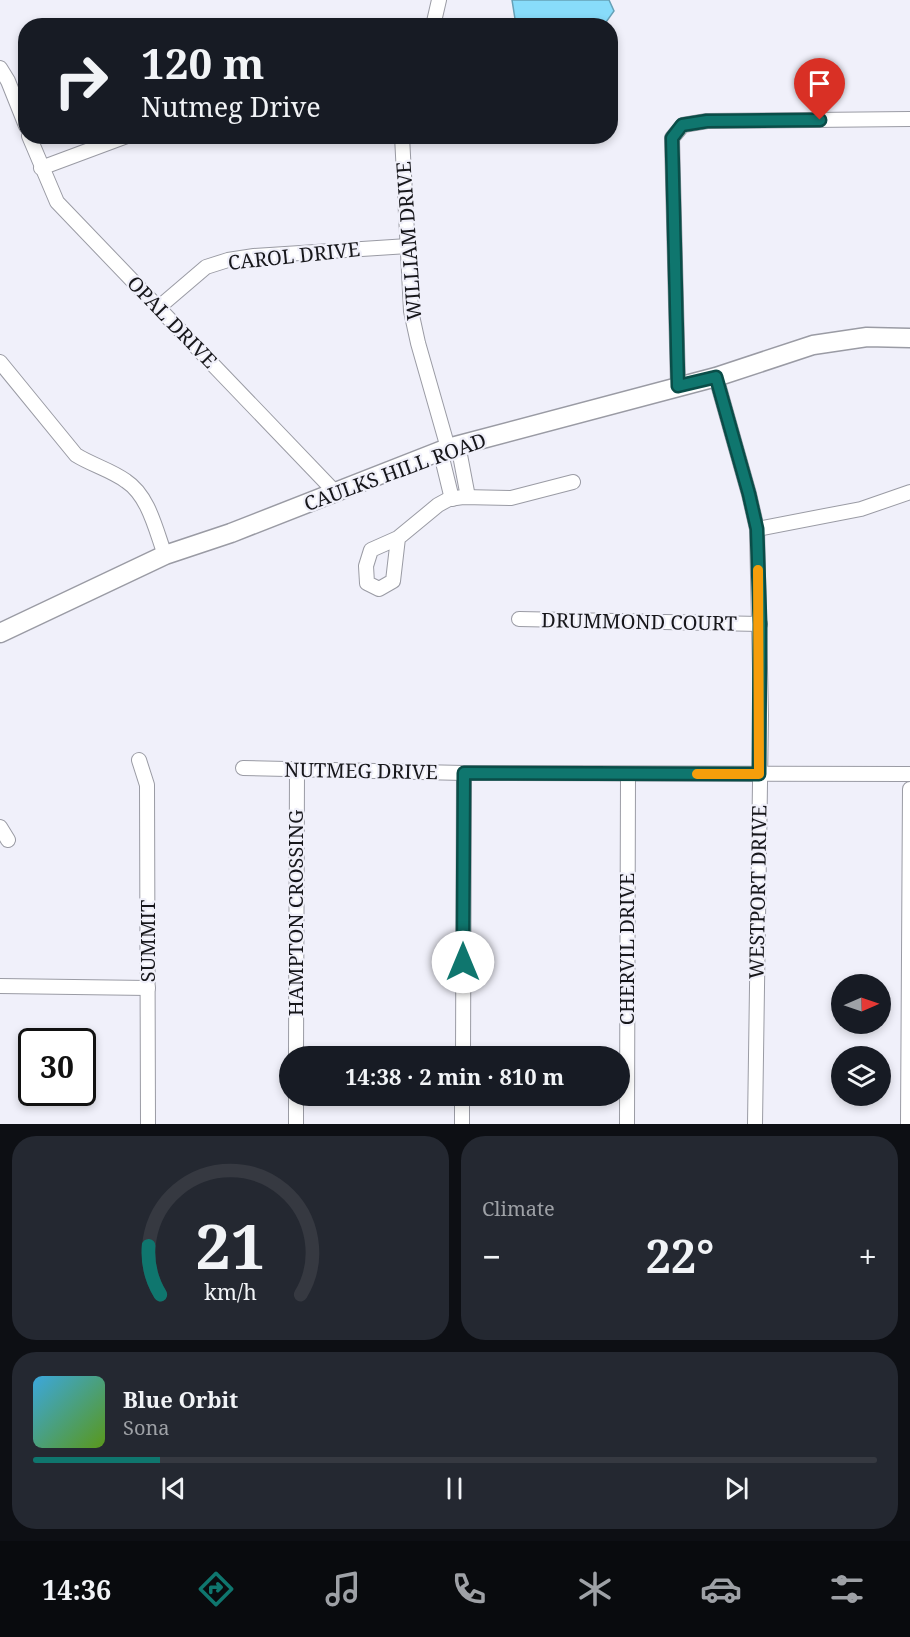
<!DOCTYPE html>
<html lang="en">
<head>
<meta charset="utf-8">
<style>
  :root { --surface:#171b24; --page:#242831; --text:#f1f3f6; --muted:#9ea1a6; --line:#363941; --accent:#0f766e }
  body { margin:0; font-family:"Noto Serif",serif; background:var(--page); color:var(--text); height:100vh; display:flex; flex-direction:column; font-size:22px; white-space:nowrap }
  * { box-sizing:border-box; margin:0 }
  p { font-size:20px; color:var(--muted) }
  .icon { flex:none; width:33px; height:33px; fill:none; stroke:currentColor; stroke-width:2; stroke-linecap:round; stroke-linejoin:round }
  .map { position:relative; height:1124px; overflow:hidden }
  .details { display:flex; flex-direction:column; gap:12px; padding:12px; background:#0d0f14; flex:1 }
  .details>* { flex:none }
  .top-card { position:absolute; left:18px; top:18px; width:600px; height:126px; border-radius:24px; box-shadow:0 3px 9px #0003; background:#171b24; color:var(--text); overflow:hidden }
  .needle { width:39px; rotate:88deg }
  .controls { position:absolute; left:831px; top:974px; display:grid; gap:12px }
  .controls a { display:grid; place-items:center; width:60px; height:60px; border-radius:50%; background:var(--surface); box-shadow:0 3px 9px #0003; font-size:30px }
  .speed { position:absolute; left:18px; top:1028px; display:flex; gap:12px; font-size:30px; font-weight:700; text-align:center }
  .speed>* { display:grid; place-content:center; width:78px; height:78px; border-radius:50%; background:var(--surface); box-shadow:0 3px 9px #0003; line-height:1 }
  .speed .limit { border:3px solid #111; border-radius:9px; background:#fff; color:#111 }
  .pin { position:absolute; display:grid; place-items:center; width:51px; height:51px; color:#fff; margin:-62px -26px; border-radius:50% 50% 50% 0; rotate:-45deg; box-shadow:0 0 6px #0007 }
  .pin .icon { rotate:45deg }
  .me { position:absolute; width:66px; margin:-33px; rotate:0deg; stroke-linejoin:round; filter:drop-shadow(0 0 4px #0008) }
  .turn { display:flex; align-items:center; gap:21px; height:126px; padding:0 24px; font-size:27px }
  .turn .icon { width:78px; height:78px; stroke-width:2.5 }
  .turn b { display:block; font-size:42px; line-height:51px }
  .big { font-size:45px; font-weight:700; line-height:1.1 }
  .details .tile { flex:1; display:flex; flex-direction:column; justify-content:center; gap:9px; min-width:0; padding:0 21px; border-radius:24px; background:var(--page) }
  .details .dial { align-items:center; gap:0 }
  .dial svg { height:156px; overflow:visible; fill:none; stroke:var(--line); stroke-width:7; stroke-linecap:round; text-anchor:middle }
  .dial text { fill:var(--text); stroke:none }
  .song { display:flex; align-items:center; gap:18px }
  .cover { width:72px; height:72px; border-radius:9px; background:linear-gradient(135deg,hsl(200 70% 55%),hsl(90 70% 35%)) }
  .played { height:6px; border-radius:3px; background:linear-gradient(90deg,var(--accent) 15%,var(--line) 15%) }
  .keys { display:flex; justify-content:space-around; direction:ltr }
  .heat { display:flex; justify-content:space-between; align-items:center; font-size:33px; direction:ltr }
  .details .tiles { flex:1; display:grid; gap:12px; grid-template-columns:1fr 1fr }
  .tile:last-child { grid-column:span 2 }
  .trip { position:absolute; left:279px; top:1046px; width:351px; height:60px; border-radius:30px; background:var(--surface); box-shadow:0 3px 9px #0003; font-weight:700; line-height:60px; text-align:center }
  .tabs { display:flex; height:96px; justify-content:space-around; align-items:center; background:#090b0e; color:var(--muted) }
  .tabs .icon { width:42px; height:42px }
  .tabs .current { color:var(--accent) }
  .tabs b { font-size:27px; color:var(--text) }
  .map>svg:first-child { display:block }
  .water { fill:#88dcfa; stroke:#66a1b7; stroke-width:1.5 }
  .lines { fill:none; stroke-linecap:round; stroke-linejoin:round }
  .minor-casing { stroke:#9a9ba4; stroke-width:16 }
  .secondary-casing { stroke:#9a9ba4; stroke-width:21 }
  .minor { stroke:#fff; stroke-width:14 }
  .secondary { stroke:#fff; stroke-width:18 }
  .route-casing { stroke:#0a4d48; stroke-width:15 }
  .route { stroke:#0f766e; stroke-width:10 }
  .slow { stroke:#f59e0b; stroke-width:10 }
  .labels { text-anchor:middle; stroke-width:4.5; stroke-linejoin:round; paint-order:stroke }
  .street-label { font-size:20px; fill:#17171b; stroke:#f0f0fa }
</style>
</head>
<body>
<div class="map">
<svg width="910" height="1124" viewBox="0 0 910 1124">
  <rect width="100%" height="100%" fill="#f0f0fa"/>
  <!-- water -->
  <polygon class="water" points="512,0 609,0 614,11 604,25 516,25"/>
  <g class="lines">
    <defs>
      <g id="minor">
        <polyline points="433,26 439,0"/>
        <polyline points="0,68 8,81 26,126"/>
        <polyline points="29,136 57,202 336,493"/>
        <polyline points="402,136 411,311 418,343 448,448"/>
        <polyline points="41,168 127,136"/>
        <polyline points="158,308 206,267 228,260 254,256 408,246"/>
        <path d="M0,362L76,455C92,465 111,470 126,481C149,496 156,531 165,555"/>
        <polyline points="716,377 749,494 757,529 761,715 755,1124"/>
        <polyline points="678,386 672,138 683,125 707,121 910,119"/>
        <polyline points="448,448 460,455 468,497"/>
        <polyline points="448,448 442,458 452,499"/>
        <polyline points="757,529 861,509 910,492"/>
        <polyline points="398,538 371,550 366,566 367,583 379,589 393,581 398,538 438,505 449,499 463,497 511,498 573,482"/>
        <polyline points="519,619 760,624"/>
        <polyline points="139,760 147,785 148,1124"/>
        <polyline points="243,768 464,773 910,774"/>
        <polyline points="0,827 8,840"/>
        <polyline points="0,986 148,988"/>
        <polyline points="296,1056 297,770"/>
        <polyline points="463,1056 464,773"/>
        <polyline points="296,1124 296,1095"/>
        <polyline points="462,1124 462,1095"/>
        <polyline points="627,1124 628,774"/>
        <polyline points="908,1124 910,789"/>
      </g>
      <polyline id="secondary" points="0,633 165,555 231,533 448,448 716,377 813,345 867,337 910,338"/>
    </defs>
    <!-- minor casing -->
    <use href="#minor" class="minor-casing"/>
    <!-- secondary casing -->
    <use href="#secondary" class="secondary-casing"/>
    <!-- minor -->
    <use href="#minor" class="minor"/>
    <!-- secondary -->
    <use href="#secondary" class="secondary"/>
  </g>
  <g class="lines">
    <defs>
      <polyline id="route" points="463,962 464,773 759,774 760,624 757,529 749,494 716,377 678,386 672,138 682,125 707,121 820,120"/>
    </defs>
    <!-- route casing -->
    <use href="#route" class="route-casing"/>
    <!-- route -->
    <use href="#route" class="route"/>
    <!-- slow -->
    <polyline class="slow" points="697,774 759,774 758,570"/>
  </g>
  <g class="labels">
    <!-- street labels -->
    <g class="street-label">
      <text transform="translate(409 241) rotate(-94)" y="7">WILLIAM DRIVE</text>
      <text transform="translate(294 256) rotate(-6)" y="7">CAROL DRIVE</text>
      <text transform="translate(172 322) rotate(46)" y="7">OPAL DRIVE</text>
      <text transform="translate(395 472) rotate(-20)" y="7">CAULKS HILL ROAD</text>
      <text transform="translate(639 622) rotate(1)" y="7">DRUMMOND COURT</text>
      <text transform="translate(361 771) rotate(1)" y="7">NUTMEG DRIVE</text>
      <text transform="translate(758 892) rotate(-89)" y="7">WESTPORT DRIVE</text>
      <text transform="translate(296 913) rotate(-90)" y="7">HAMPTON CROSSING</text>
      <text transform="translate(148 941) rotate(-90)" y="7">SUMMIT</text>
      <text transform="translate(627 949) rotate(-90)" y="7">CHERVIL DRIVE</text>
    </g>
  </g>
</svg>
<div class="controls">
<a><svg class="needle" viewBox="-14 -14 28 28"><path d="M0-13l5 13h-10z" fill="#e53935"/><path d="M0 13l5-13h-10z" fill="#9ea1a6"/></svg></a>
<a><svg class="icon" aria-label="layers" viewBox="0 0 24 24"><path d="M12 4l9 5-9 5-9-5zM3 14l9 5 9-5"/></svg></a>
</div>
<div class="speed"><div class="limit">30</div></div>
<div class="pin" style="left:820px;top:120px;background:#d93025"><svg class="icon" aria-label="arrive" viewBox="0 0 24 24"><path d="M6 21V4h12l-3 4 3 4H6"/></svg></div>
<svg class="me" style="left:463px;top:962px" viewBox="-20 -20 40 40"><circle r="19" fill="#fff"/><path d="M0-13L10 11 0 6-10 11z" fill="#0f766e"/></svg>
<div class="trip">14:38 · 2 min · 810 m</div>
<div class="top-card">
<div class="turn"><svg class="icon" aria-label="right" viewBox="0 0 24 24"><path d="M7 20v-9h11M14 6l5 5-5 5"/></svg><div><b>120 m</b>Nutmeg Drive</div></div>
</div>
</div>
<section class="details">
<div class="tiles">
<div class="tile dial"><svg viewBox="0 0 100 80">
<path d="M14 69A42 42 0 1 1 86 69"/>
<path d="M14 69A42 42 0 0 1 8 44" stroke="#0f766e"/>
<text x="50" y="56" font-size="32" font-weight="700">21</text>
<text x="50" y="72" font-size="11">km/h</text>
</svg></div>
<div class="tile"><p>Climate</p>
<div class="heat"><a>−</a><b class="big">22°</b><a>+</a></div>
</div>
<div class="tile">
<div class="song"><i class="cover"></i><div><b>Blue Orbit</b><p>Sona</p></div></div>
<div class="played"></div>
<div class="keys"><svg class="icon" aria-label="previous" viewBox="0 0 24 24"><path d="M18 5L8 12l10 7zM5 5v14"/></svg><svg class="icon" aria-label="pause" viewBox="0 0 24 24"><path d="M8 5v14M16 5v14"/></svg><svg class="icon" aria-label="next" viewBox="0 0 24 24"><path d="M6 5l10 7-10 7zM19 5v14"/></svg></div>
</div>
</div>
</section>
<nav class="tabs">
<b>14:36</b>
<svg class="icon current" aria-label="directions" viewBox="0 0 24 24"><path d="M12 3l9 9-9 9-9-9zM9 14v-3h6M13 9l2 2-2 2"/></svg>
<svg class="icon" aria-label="music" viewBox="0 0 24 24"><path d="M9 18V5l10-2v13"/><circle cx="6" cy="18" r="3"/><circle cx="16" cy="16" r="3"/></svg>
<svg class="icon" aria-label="phone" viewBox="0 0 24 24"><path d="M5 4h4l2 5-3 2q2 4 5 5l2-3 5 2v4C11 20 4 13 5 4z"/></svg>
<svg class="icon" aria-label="climate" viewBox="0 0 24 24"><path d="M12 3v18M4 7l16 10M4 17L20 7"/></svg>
<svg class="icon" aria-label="car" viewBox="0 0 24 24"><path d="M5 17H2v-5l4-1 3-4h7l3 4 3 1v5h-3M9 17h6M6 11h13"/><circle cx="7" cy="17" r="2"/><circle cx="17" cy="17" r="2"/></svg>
<svg class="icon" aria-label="filters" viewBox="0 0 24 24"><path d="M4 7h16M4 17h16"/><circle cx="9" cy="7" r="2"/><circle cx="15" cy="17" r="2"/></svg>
</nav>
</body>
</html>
